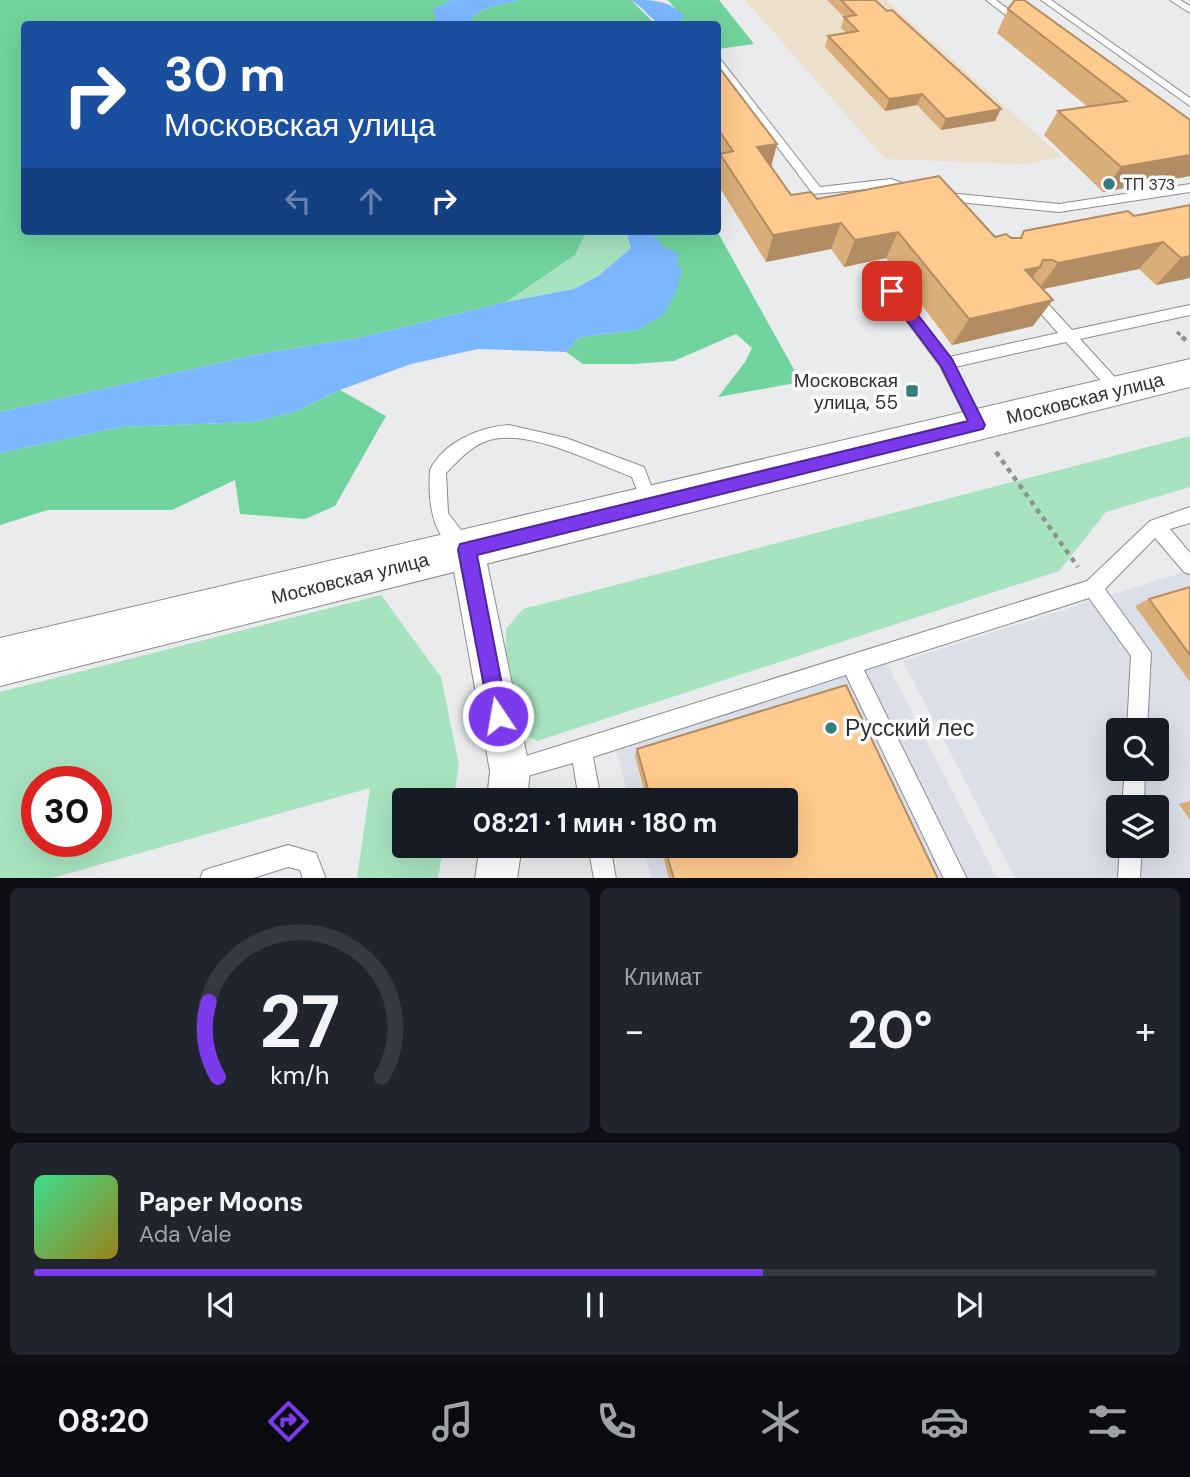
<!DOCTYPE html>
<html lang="ru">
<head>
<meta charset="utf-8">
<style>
  :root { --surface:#171b24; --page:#20242c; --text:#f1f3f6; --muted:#9ea1a6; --line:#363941; --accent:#7c3aed }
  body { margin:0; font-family:"DM Sans",sans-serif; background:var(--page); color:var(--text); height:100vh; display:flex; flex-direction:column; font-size:26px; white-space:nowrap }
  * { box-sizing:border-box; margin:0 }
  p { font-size:23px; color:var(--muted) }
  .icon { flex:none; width:38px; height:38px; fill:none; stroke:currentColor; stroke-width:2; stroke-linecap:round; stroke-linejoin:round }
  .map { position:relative; height:878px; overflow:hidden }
  .panel { display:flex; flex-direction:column; gap:10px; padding:10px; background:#0d0f14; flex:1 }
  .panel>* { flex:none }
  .hud { position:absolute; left:21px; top:21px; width:700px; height:214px; border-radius:7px; box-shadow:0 7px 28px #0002; background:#1a4fa0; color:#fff; overflow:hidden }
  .tools { position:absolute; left:1106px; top:718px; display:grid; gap:14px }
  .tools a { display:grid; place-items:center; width:63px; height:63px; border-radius:7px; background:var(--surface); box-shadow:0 7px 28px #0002; font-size:35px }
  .speed { position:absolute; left:21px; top:766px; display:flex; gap:14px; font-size:35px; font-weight:700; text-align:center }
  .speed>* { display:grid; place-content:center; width:91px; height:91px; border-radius:50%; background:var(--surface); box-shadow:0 7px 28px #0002; line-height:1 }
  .speed .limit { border:10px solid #d22; background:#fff; color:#111 }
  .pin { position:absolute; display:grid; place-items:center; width:60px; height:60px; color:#fff; margin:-30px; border-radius:14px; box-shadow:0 4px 10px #0006 }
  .me { position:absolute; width:77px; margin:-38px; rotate:348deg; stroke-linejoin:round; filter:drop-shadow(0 0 5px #0008) }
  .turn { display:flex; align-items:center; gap:24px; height:147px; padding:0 28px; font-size:32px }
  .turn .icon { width:91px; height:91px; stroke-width:2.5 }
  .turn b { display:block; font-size:49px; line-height:60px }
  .lanes { display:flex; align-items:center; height:66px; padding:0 28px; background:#0003; justify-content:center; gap:35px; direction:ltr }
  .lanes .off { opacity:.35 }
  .big { font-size:52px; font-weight:700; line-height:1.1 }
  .panel .widget { flex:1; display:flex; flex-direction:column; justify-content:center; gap:10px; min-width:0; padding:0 24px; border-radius:10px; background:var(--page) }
  .panel .dial { align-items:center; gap:0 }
  .dial svg { height:182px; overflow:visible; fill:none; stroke:var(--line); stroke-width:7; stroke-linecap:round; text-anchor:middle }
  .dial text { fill:var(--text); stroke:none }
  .song { display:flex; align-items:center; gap:21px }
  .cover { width:84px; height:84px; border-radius:10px; background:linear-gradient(135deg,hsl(150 70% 55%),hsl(50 70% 35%)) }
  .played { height:7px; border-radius:4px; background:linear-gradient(90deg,var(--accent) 65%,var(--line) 65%) }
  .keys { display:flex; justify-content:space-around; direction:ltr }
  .heat { display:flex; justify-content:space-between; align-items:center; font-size:38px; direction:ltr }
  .panel .tiles { flex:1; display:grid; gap:10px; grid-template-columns:1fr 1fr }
  .widget:last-child { grid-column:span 2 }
  .trip { position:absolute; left:392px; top:788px; width:406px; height:70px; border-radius:7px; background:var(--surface); box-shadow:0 7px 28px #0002; font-weight:700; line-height:70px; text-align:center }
  .menu { display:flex; height:112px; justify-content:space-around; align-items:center; background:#090b0e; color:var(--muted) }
  .menu .icon { width:49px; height:49px }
  .menu .on { color:var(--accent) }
  .menu b { font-size:32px; color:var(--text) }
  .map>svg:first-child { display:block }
  .built { fill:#dadfe8; fill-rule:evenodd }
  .education { fill:#ecdfcb }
  .green { fill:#a7e3bf; fill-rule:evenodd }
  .forest { fill:#71d39d }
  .water { fill:#7bb7ff }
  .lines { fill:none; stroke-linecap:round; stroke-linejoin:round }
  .stream { fill:#7bb7ff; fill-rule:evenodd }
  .lane-casing { stroke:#8b8c8e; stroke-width:2 }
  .street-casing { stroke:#8b8c8e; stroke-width:2 }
  .secondary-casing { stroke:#8b8c8e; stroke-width:2 }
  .path-far1 { stroke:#8e9091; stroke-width:3.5; stroke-dasharray:4.5 4.5; stroke-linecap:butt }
  .path { stroke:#8e9091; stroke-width:4.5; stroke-dasharray:5 5; stroke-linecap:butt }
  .lane { fill:#fff; fill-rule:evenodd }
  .street { fill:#fff; fill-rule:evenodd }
  .secondary { fill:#fff; fill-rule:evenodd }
  .wall { fill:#daae79 }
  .shaded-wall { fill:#b28d63 }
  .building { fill:#feca8d; stroke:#b28d63; stroke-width:2 }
  .route { fill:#7c3aed; stroke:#51269a; stroke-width:2 }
  .poi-dot { fill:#357e7f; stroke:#fff; stroke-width:2.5 }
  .labels { text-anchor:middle; stroke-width:7; stroke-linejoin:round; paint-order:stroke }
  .far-poi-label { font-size:16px; fill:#2f3030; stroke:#fff; text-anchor:start }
  .poi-label { font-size:19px; fill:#2f3030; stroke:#fff; text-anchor:end }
  .street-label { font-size:19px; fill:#2f3030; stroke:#fff }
  .near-poi-label { font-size:23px; fill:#2f3030; stroke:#fff; text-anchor:start }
</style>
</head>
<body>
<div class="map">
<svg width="1190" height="879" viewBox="0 0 1190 879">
  <rect width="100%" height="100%" fill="#e9ebed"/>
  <!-- built -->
  <g class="built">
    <path d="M1190,570V878H1015L903,661ZM1118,730H1157V768H1118ZM1118,807H1157V845H1118Z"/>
    <polygon points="886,662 997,878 652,878 642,845 786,845 786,800 630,800 616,751"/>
  </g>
  <!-- education -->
  <polygon class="education" points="745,0 886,0 1062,157 1025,164 885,159"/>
  <!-- green -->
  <g class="green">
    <polygon points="587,231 626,231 631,248 598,276 574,289 506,302 575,255"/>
    <polygon points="1190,436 1190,487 1106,512 1059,571 537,741 505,725 506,629 523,609"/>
    <path d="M381,595L441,677L459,765L453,800H404V845H444L438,878H357L370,788L52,878H0V692ZM96,782V842H37V782Z"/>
  </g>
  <!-- forest -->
  <g class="forest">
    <polygon points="0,0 452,0 433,9 437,24 24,24 24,231 587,231 575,255 506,302 363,337 259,354 0,412"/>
    <path d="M520,0H631L653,22L664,24H468C476,6 503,5 520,0Z"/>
    <polygon points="667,0 719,0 754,44 718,49 718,24 672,24 684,17"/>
    <polygon points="654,231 717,231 801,382 718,397 745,362 752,348 736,334 674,361 633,364 583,364 566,352 580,337 638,330"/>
    <polygon points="340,390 386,416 335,506 305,519 240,514 235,480 172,510 48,510 0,525 0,453 121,427 252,422 295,412"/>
  </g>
  <!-- water -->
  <g class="water">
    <path d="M452,0H520C503,5 476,6 468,24H437L433,9Z"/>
    <path d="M631,0C656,0 669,0 685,17C654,35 654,14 631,0Z"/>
    <polygon points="626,231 654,231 653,234 682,270 676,292 664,314 638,330 580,337 566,352 478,349 411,364 340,390 295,412 252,422 121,427 0,453 0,412 259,354 363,337 506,302 574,289 598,276 631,248"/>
  </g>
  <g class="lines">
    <!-- stream -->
    <polygon class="stream" points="655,246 661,246 678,253 679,255 672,272 669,273 665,270 671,256 655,250"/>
    <defs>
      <g id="lane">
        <polygon points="986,0 996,0 1029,25 1021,27"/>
        <polygon points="1041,0 1051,0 1190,98 1190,106"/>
        <polygon points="1170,0 1180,0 1190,6 1190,13"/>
        <polygon points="718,59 721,60 820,187 891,179 920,189 914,193 891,187 813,194 718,68"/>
        <polygon points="1190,184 1190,192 1059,212 939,200 933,196 939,192 1059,204"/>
        <polygon points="878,268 883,270 949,357 1058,333 1028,299 1026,296 1033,291 1038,293 1072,330 1190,305 1190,315 1080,339 1123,386 1125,390 1123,394 1113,394 1066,342 955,367 985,425 982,429 972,429 940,366 873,276 873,270"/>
        <path d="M509,425L566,438L644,467L658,504L656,509L650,511L644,509L632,477C594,463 523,425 484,442C469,448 458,461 446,473L448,513L474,547L471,553L465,555C431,542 428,501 430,470C444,442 479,427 509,425Z"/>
        <polygon points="1190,507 1190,523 1170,529 1190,553 1190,574 1184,572 1155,538 1105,589 1151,653 1147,730 1127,730 1131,656 1089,598 864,670 967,879 944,879 846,675 593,757 601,800 579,800 573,763 510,781 503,778 500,771 503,764 510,761 1087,581 1150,521"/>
        <polygon points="1125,768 1145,768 1144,807 1122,807"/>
        <polygon points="288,845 316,853 326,879 303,879 300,870 288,867 250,879 200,879 203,871 211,868"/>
        <polygon points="588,845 610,845 616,879 594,879"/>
        <polygon points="1120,845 1142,845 1140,879 1118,879"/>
      </g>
      <g id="street">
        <polygon points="467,534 479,538 484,549 530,771 527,800 487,800 490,771 450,549 455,538"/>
        <polygon points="480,845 522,845 517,879 475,879"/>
      </g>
      <polygon id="secondary" points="1190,359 1190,387 0,686 0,638"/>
    </defs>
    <!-- lane casing -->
    <use href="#lane" class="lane-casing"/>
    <!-- street casing -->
    <use href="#street" class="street-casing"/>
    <!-- secondary casing -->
    <use href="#secondary" class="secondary-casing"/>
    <!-- path-far1 -->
    <polyline class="path-far1" points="1177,332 1184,338"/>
    <!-- path -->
    <g class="path">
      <polyline points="1182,337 1187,341"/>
      <polyline points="996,452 1078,567"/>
    </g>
    <!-- lane -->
    <use href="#lane" class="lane"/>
    <!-- street -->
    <use href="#street" class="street"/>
    <!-- secondary -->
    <use href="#secondary" class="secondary"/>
  </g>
  <!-- wall -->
  <g class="wall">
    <polygon points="827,0 875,0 1001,109 995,121 941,130 917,105 885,111 825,47 828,36 846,33 841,28 844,17"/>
    <polygon points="1008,9 1190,120 1190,176 1103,192 1044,135 1058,111 1088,107 997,33"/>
    <polygon points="718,66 777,144 771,167 791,195 817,199 995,237 1011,238 1020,238 1024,231 1134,216 1190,205 1190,278 1156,285 1139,269 1043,289 1033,326 952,345 886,258 844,267 831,249 766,262 718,185"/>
    <polygon points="1190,587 1190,682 1135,606 1149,599"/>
    <polygon points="846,685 938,879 669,879 660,845 786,845 786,800 647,800 635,756 637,749"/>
    <polygon points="1190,801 1190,820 1179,804"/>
  </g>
  <!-- shaded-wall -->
  <g class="shaded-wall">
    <polygon points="922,94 917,105 885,111 889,99"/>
    <polygon points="1001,109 995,121 941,130 946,119"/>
    <polygon points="777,144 770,171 757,147"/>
    <polygon points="1190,155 1190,176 1103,192 1121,167"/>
    <polygon points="841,223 831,249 766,262 773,235"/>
    <polygon points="898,232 886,258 844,267 855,240"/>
    <polygon points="1163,242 1139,269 1038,290 1058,263"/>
    <polygon points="1190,256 1190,278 1156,285 1181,258"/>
    <polygon points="1040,267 1021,293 1025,270"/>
    <polygon points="1053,300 1033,326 952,345 969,319"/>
  </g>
  <!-- building -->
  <g class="building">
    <polygon points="841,0 875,0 887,11 892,10 1001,109 946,119 922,94 889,99 828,36 858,31 844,17 856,15"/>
    <polygon points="1015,0 1024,0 1190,120 1190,155 1121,167 1058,111 1127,101 1008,9"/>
    <polygon points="718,66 777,144 757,147 791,195 811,192 817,199 939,176 995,237 1006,234 1011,238 1021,238 1024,231 1128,211 1134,216 1190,205 1190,256 1181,258 1163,242 1058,263 1053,260 1043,260 1040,267 1025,270 1053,300 969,319 898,232 855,240 841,223 773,235 720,154 733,151 718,129"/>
    <polygon points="1190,587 1190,655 1149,599"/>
    <polygon points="846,685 938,879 674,879 664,845 786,845 786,800 651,800 637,749"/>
  </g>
  <!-- route -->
  <polygon class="route" points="892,287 897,288 952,359 985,425 983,429 477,555 508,716 505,723 498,726 491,723 458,550 460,544 968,421 941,366 885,291"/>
  <!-- markers -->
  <g class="poi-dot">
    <circle cx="1109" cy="184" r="7"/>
    <rect x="905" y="384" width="14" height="14" rx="3.5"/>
    <circle cx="831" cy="728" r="7"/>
  </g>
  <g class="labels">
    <!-- far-poi labels -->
    <g class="far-poi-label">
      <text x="1123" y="190">ТП 373</text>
    </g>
    <!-- poi labels -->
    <g class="poi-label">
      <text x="898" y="387">Московская<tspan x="898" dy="22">улица, 55</tspan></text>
    </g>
    <!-- street labels -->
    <g class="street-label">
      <text transform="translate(1085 398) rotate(-14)" y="7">Московская улица</text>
      <text transform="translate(350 578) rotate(-14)" y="7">Московская улица</text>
    </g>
    <!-- near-poi labels -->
    <g class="near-poi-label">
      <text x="845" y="736">Русский лес</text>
    </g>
  </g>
</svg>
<div class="tools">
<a><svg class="icon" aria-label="search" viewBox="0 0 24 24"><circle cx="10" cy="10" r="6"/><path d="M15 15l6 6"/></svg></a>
<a><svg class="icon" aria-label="layers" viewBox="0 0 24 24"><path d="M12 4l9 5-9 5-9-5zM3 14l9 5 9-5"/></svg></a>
</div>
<div class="speed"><div class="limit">30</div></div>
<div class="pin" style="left:892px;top:291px;background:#d93025"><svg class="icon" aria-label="arrive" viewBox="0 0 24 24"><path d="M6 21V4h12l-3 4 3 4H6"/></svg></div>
<svg class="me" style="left:498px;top:716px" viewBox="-20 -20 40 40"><circle r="17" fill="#7c3aed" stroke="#fff" stroke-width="3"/><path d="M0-11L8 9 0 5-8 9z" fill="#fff"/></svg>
<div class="trip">08:21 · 1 мин · 180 m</div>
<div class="hud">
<div class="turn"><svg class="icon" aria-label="right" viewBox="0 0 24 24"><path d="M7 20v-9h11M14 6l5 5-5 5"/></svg><div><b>30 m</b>Московская улица</div></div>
<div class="lanes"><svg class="icon off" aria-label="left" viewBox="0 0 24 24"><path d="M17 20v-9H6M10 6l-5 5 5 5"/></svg><svg class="icon off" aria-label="ahead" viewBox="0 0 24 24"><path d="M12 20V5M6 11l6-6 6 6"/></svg><svg class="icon" aria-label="right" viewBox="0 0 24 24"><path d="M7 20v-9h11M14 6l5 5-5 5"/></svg></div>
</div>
</div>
<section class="panel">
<div class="tiles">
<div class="widget dial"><svg viewBox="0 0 100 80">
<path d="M14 69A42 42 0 1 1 86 69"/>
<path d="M14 69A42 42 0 0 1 10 36" stroke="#7c3aed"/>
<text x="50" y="56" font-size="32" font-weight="700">27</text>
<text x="50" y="72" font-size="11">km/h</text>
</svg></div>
<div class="widget"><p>Климат</p>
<div class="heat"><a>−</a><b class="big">20°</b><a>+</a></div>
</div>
<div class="widget">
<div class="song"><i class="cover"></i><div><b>Paper Moons</b><p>Ada Vale</p></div></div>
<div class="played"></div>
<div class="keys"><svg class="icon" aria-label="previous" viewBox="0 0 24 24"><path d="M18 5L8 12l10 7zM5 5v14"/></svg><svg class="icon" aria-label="pause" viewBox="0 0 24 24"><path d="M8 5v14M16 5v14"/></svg><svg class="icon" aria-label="next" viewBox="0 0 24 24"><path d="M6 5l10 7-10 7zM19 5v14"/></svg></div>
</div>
</div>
</section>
<nav class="menu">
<b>08:20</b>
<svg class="icon on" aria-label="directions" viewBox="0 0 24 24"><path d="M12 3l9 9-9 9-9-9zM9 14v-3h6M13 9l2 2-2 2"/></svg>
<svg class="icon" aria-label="music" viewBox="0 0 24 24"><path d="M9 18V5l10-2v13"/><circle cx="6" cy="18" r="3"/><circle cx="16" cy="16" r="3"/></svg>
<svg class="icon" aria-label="phone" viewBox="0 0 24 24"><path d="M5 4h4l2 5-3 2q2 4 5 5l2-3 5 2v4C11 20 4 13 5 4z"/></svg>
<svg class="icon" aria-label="climate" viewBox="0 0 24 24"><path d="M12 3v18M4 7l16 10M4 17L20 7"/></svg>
<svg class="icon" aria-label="car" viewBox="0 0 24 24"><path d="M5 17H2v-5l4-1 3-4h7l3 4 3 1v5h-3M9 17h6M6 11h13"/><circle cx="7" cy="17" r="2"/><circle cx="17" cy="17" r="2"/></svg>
<svg class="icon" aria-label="filters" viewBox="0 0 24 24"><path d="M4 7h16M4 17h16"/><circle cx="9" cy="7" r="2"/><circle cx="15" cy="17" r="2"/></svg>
</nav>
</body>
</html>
